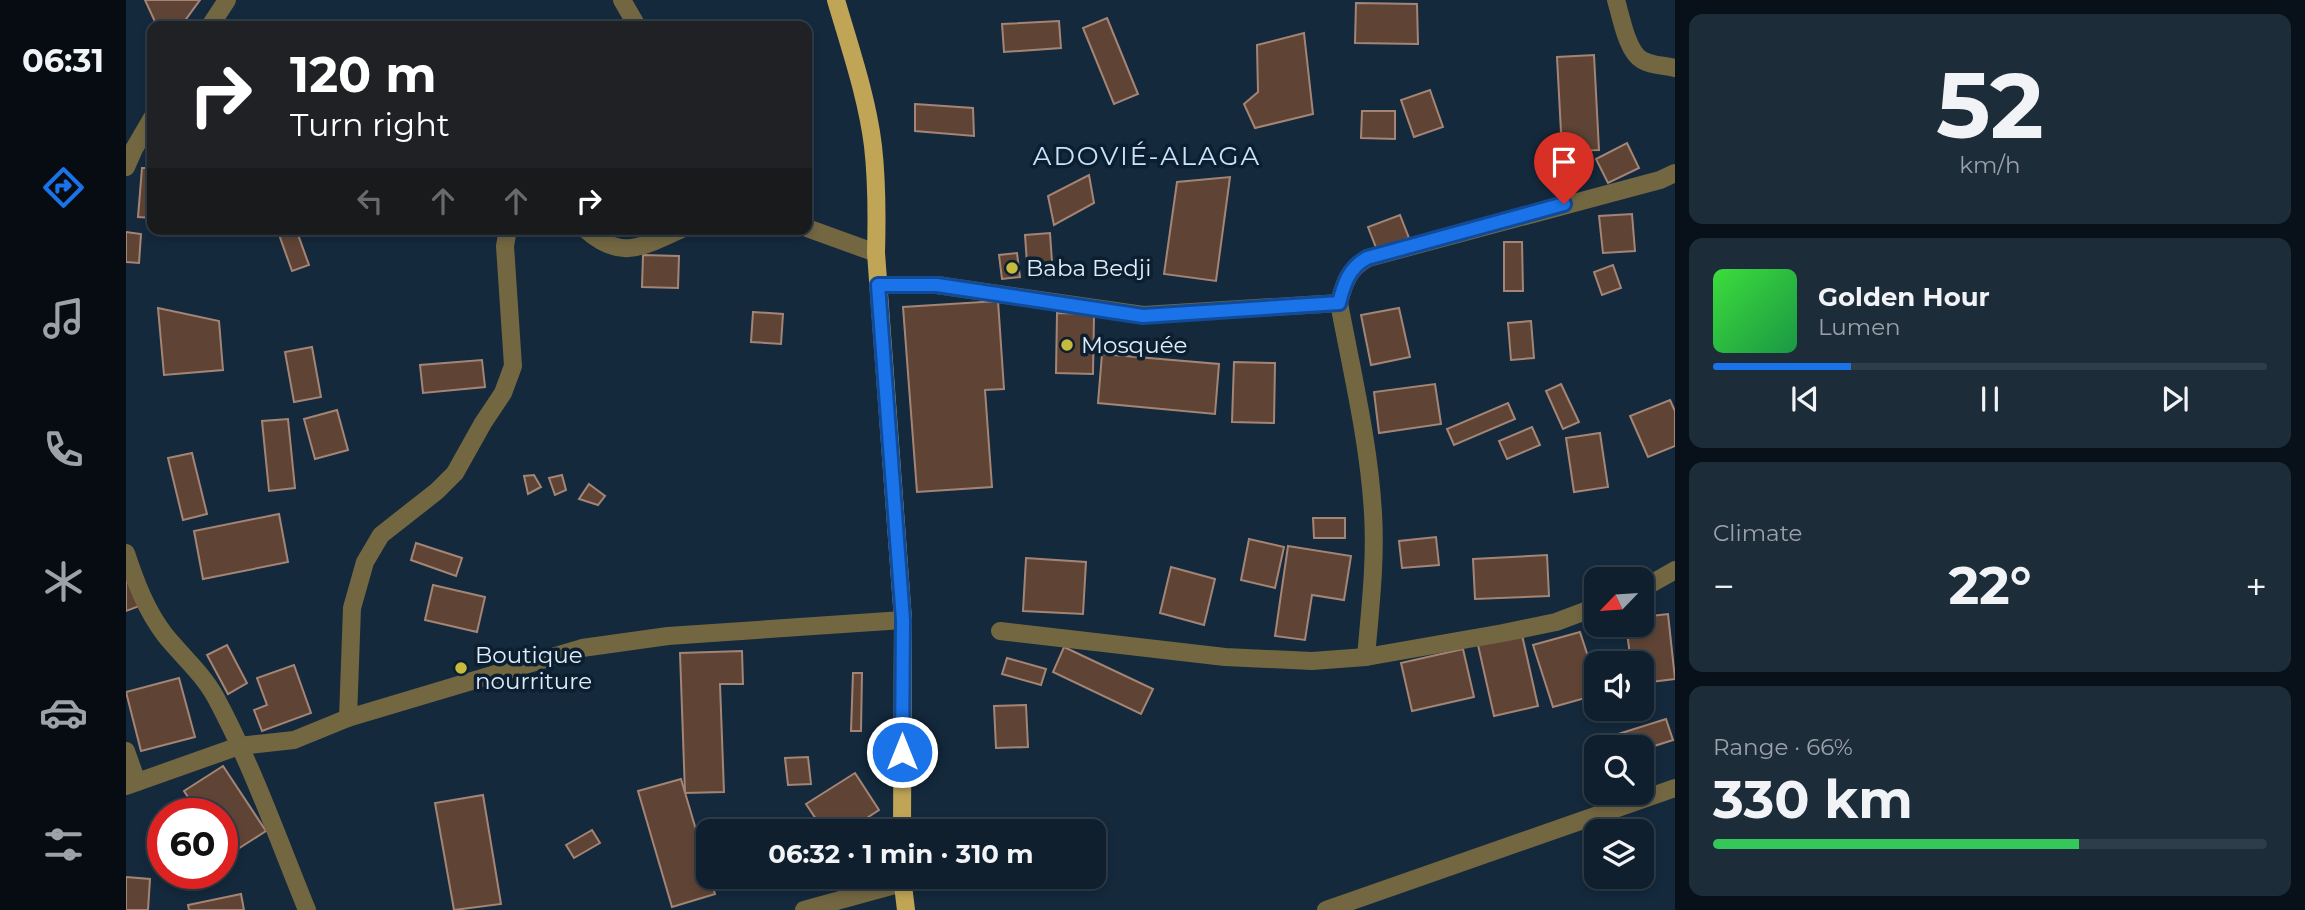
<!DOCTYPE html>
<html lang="en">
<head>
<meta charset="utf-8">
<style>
  :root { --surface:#0f1f2d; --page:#1d2c39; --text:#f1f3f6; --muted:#9ba2aa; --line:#2f3d49; --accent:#1a73e8 }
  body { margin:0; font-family:Montserrat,sans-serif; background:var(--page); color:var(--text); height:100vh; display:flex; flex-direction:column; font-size:26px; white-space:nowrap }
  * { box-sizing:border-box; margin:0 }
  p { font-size:23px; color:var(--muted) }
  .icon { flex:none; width:38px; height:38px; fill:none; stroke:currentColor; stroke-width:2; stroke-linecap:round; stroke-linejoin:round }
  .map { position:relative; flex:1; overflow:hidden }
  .side { display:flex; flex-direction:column; gap:14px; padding:14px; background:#081119; width:630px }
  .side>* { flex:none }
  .hud { position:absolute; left:21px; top:21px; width:665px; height:214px; border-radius:14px; box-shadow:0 4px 10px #0003,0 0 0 2px var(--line); background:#202124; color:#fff; overflow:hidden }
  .needle { width:46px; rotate:245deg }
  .fabs { position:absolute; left:1458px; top:567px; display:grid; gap:14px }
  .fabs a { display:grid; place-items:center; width:70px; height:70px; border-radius:14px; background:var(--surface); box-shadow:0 4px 10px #0003,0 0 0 2px var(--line); font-size:35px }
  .speed { position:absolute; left:21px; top:798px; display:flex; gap:14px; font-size:35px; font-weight:700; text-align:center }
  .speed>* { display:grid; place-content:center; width:91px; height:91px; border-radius:50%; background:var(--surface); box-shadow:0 4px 10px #0003,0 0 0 2px var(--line); line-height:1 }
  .speed .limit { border:10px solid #d22; background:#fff; color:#111 }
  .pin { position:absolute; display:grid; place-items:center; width:60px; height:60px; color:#fff; margin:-72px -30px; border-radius:50% 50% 50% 0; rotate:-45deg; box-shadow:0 0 7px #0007 }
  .pin .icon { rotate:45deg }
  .me { position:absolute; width:77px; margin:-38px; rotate:0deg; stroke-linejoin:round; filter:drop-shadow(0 0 5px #0008) }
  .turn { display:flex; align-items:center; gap:24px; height:147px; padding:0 28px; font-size:32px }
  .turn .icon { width:91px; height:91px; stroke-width:2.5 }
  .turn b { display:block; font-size:49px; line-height:60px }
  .lanes { display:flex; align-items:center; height:66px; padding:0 28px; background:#0003; justify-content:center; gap:35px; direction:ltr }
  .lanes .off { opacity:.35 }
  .big { font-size:52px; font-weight:700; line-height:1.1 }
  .side .widget { flex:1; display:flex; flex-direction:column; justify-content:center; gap:10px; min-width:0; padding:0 24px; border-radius:14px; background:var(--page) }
  .side .dial { align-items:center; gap:0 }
  .dial b { font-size:91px; line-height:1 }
  .song { display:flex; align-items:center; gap:21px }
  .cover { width:84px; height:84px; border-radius:10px; background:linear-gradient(135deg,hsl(120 70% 55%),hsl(140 70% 35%)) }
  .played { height:7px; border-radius:4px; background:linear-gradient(90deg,var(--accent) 25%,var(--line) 25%) }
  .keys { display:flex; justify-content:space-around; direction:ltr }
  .heat { display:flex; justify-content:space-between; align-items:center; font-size:38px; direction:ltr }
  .charge { height:10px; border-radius:5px; background:linear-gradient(90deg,#34c759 66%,var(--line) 0) }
  .trip { position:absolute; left:570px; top:819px; width:410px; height:70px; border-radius:14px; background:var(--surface); box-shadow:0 4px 10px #0003,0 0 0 2px var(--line); font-weight:700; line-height:70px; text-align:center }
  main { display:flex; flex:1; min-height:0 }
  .dock { display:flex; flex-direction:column; width:126px; justify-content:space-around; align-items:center; background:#060c12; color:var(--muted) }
  .dock .icon { width:49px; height:49px }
  .dock .active { color:var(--accent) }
  .dock b { font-size:32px; color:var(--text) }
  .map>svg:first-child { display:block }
  .building { fill:#5f4435; stroke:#a48575; stroke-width:2 }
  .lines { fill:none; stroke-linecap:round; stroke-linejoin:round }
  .minor { stroke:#736742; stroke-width:18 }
  .primary { stroke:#c0a556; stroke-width:18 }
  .route-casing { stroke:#114b97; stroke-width:18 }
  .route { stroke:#1a73e8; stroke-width:12 }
  .poi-dot { fill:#c8bb3b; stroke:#0b1f31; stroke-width:2.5 }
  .labels { text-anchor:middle; stroke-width:7; stroke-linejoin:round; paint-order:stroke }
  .poi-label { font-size:23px; fill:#dfecf9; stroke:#0b1f31; text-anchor:start }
  .quarter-label { font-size:26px; letter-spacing:2px; fill:#cae3fd; stroke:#0b1f31 }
</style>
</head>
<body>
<main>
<nav class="dock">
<b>06:31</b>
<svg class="icon active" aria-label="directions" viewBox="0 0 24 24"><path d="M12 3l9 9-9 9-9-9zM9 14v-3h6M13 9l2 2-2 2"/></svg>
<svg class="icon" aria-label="music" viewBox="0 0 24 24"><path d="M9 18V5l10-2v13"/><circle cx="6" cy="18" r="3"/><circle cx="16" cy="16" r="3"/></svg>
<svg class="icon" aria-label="phone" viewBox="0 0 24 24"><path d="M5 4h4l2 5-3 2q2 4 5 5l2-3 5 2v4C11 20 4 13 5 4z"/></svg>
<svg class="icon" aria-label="climate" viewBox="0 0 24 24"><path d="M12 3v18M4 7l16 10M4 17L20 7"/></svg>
<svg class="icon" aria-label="car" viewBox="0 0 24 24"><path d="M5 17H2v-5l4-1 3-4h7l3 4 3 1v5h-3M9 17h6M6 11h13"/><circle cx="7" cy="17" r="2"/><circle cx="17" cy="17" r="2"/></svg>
<svg class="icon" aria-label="filters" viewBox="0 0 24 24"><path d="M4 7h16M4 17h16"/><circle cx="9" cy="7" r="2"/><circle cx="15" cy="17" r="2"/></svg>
</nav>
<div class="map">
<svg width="1549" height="910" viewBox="0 0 1549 910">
  <rect width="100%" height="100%" fill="#14293c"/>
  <!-- building -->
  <g class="building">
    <polygon points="19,0 74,0 55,26 31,26"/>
    <polygon points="1230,3 1291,4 1292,44 1229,43"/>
    <polygon points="981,18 1012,94 988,104 957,28"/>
    <polygon points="933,21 935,48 878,52 876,24"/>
    <polygon points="1178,33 1187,114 1129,128 1118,104 1132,92 1131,45"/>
    <polygon points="1468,55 1473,150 1436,151 1431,57"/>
    <polygon points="1304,90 1317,127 1288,137 1275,100"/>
    <polygon points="789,104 847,108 848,136 789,131"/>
    <polygon points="1236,111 1269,111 1269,139 1235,138"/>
    <polygon points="1501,143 1513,168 1482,183 1470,159"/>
    <polygon points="16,168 26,168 26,218 12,217"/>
    <polygon points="963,175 968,203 928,225 922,196"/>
    <polygon points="1104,177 1090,281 1038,274 1051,182"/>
    <polygon points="1506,214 1509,251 1477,253 1473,216"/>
    <polygon points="1274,215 1283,238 1251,250 1242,227"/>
    <polygon points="151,229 170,229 183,265 166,271"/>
    <polygon points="0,232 15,234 13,263 0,262"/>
    <polygon points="924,233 927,276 902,278 899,235"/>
    <polygon points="1378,242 1396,242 1397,291 1378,291"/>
    <polygon points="891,253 894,277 876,279 873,255"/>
    <polygon points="517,255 553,256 552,288 516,287"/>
    <polygon points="1487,265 1495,288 1476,295 1468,272"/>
    <polygon points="872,301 878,389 859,390 866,487 791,492 777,307"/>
    <polygon points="32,308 93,321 97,370 38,375"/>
    <polygon points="1273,308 1284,357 1245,365 1235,315"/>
    <polygon points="627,312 657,314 655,344 625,342"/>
    <polygon points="931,313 968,314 967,374 930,373"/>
    <polygon points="1405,321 1408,358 1385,360 1382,323"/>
    <polygon points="186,347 195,397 168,402 159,352"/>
    <polygon points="976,354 1093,364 1089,414 972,403"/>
    <polygon points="356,360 359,387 297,393 294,365"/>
    <polygon points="1108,362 1149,363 1148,423 1106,422"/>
    <polygon points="1309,384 1315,424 1253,433 1248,392"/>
    <polygon points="1435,384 1453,422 1437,429 1420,391"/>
    <polygon points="1544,400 1549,411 1549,446 1522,457 1504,416"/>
    <polygon points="1382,403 1389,419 1328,445 1321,429"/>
    <polygon points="211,410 222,450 189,459 178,419"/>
    <polygon points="162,419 169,488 143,491 136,421"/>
    <polygon points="1406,427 1414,445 1381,459 1373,441"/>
    <polygon points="1474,433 1482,487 1448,492 1440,438"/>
    <polygon points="66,453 81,514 57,520 42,458"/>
    <polygon points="408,475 415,487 402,494 398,476"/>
    <polygon points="436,475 440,490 429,495 423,478"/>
    <polygon points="463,484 479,496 472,505 453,499"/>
    <polygon points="153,514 162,562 77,579 68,531"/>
    <polygon points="1187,518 1219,518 1219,538 1188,538"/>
    <polygon points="1310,537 1313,565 1276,568 1273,541"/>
    <polygon points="1123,539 1158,547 1149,588 1115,580"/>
    <polygon points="290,543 336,558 330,576 285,560"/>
    <polygon points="1162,546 1225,556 1218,600 1186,595 1179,640 1149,636"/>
    <polygon points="1421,555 1423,596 1349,599 1347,559"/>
    <polygon points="900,558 960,562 957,614 897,611"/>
    <polygon points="0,567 16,605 0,611"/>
    <polygon points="1045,567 1089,579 1078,625 1034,613"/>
    <polygon points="307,585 359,597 351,632 299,620"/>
    <polygon points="1542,614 1549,679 1516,683 1516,663 1505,663 1500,625 1516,625 1516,617"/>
    <polygon points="1454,632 1470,681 1470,695 1427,707 1407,645"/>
    <polygon points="1396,635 1412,706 1368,716 1352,645"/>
    <polygon points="101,645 121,683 102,694 81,655"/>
    <polygon points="938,647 1027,689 1015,714 927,672"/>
    <polygon points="1337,649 1348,697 1286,711 1275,663"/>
    <polygon points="616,651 617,684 594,684 598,792 559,793 554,653"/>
    <polygon points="881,658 920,669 915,685 876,674"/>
    <polygon points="168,665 185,713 136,731 128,710 141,705 131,678"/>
    <polygon points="727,673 736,673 735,731 725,731"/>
    <polygon points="53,678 69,737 15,751 0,692"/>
    <polygon points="900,705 902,747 870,748 868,706"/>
    <polygon points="1540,719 1547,740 1516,750 1516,747 1489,747 1486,736"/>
    <polygon points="682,757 685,784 662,785 659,758"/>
    <polygon points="97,766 140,831 101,856 96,849 96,814 73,814 58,791"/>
    <polygon points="729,773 753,810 721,831 698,831 680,804"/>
    <polygon points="555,779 589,894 546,907 512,791"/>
    <polygon points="357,795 375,904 328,910 309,803"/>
    <polygon points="466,830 474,843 448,858 440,845"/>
    <polygon points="0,877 24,879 22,910 0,910"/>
    <polygon points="115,894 118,910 63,910 62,905"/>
  </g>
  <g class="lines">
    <!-- minor -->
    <g class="minor">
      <polyline points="496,0 511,26"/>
      <path d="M1490,0C1495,16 1501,52 1516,60C1526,66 1538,65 1549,68"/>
      <polyline points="84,26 101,0"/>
      <polyline points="0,167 8,149 26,118"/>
      <polyline points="681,228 750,253"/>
      <path d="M459,229C496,262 516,246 556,229"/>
      <path d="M753,285H811L1017,315L1213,303C1218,283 1223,268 1242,258L1534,180L1549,173"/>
      <path d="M1213,303C1226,372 1243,443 1247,513C1250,561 1244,610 1240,657"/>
      <path d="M0,553C10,583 20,610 39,635C56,656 77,674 90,698C126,765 152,839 181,910"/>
      <polyline points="1516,589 1549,570"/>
      <polyline points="874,631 1099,657 1186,661 1240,657 1377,633 1430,622 1470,607"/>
      <polyline points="222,718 226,608 239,562 255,535 311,491 329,473 357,423 377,393 387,366 379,246 382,229"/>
      <polyline points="0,751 11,782"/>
      <polyline points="0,786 113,746 168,740 222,718 456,648 542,636 777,620"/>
      <polyline points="678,910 776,883"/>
      <polyline points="1200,910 1549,788"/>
    </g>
    <!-- primary -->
    <g class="primary">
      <path d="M710,0C724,48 741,97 747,146C751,181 751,218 750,253L777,620L776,831"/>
      <polyline points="776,877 780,910"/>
    </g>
  </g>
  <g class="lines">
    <defs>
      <path id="route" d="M776,752L777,620L752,285H811L1017,316L1213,303C1218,283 1223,268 1241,258L1438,204"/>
    </defs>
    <!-- route casing -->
    <use href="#route" class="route-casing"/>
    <!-- route -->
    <use href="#route" class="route"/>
  </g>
  <!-- markers -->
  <g class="poi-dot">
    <circle cx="886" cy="268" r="7"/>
    <circle cx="941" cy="345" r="7"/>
    <circle cx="335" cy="668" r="7"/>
  </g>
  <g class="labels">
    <!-- poi labels -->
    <g class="poi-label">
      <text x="900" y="276">Baba Bedji</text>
      <text x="955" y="353">Mosquée</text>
      <text x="349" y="663">Boutique<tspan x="349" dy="26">nourriture</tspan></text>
    </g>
    <!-- quarter labels -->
    <g class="quarter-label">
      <text x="1021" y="165">ADOVIÉ-ALAGA</text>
    </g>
  </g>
</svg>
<div class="fabs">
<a><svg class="needle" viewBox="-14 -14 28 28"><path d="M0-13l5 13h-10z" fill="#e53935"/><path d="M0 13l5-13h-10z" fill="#9ba2aa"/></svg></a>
<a><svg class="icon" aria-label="sound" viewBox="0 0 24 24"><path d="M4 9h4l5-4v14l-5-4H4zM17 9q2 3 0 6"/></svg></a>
<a><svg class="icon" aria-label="search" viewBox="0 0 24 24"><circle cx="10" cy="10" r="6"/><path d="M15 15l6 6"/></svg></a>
<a><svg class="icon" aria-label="layers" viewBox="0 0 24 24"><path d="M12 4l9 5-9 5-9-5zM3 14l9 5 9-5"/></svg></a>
</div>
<div class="speed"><div class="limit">60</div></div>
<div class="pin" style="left:1438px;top:204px;background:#d93025"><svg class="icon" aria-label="arrive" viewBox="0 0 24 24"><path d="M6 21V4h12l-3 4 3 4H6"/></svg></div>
<svg class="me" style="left:776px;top:752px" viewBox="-20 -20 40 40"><circle r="17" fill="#1a73e8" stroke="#fff" stroke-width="3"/><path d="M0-11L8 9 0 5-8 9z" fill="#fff"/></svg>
<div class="trip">06:32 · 1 min · 310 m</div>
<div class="hud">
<div class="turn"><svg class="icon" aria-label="right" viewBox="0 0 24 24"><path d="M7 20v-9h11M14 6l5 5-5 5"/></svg><div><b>120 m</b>Turn right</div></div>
<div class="lanes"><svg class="icon off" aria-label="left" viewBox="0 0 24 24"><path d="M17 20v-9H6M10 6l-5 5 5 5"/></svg><svg class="icon off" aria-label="ahead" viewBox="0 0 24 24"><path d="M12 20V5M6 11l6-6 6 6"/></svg><svg class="icon off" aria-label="ahead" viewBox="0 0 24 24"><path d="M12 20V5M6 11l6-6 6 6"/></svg><svg class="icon" aria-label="right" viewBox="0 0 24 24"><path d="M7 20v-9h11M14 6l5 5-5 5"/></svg></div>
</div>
</div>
<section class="side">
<div class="widget dial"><b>52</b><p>km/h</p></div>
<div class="widget">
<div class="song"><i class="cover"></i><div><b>Golden Hour</b><p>Lumen</p></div></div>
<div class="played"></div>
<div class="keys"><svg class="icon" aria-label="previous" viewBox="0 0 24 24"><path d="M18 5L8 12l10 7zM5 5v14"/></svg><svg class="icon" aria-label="pause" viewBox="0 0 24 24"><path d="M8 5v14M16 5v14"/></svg><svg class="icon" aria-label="next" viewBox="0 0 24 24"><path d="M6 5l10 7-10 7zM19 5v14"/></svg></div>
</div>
<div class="widget"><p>Climate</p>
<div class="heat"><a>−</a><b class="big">22°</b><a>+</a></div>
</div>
<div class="widget"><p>Range · 66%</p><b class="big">330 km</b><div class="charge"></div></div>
</section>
</main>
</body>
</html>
